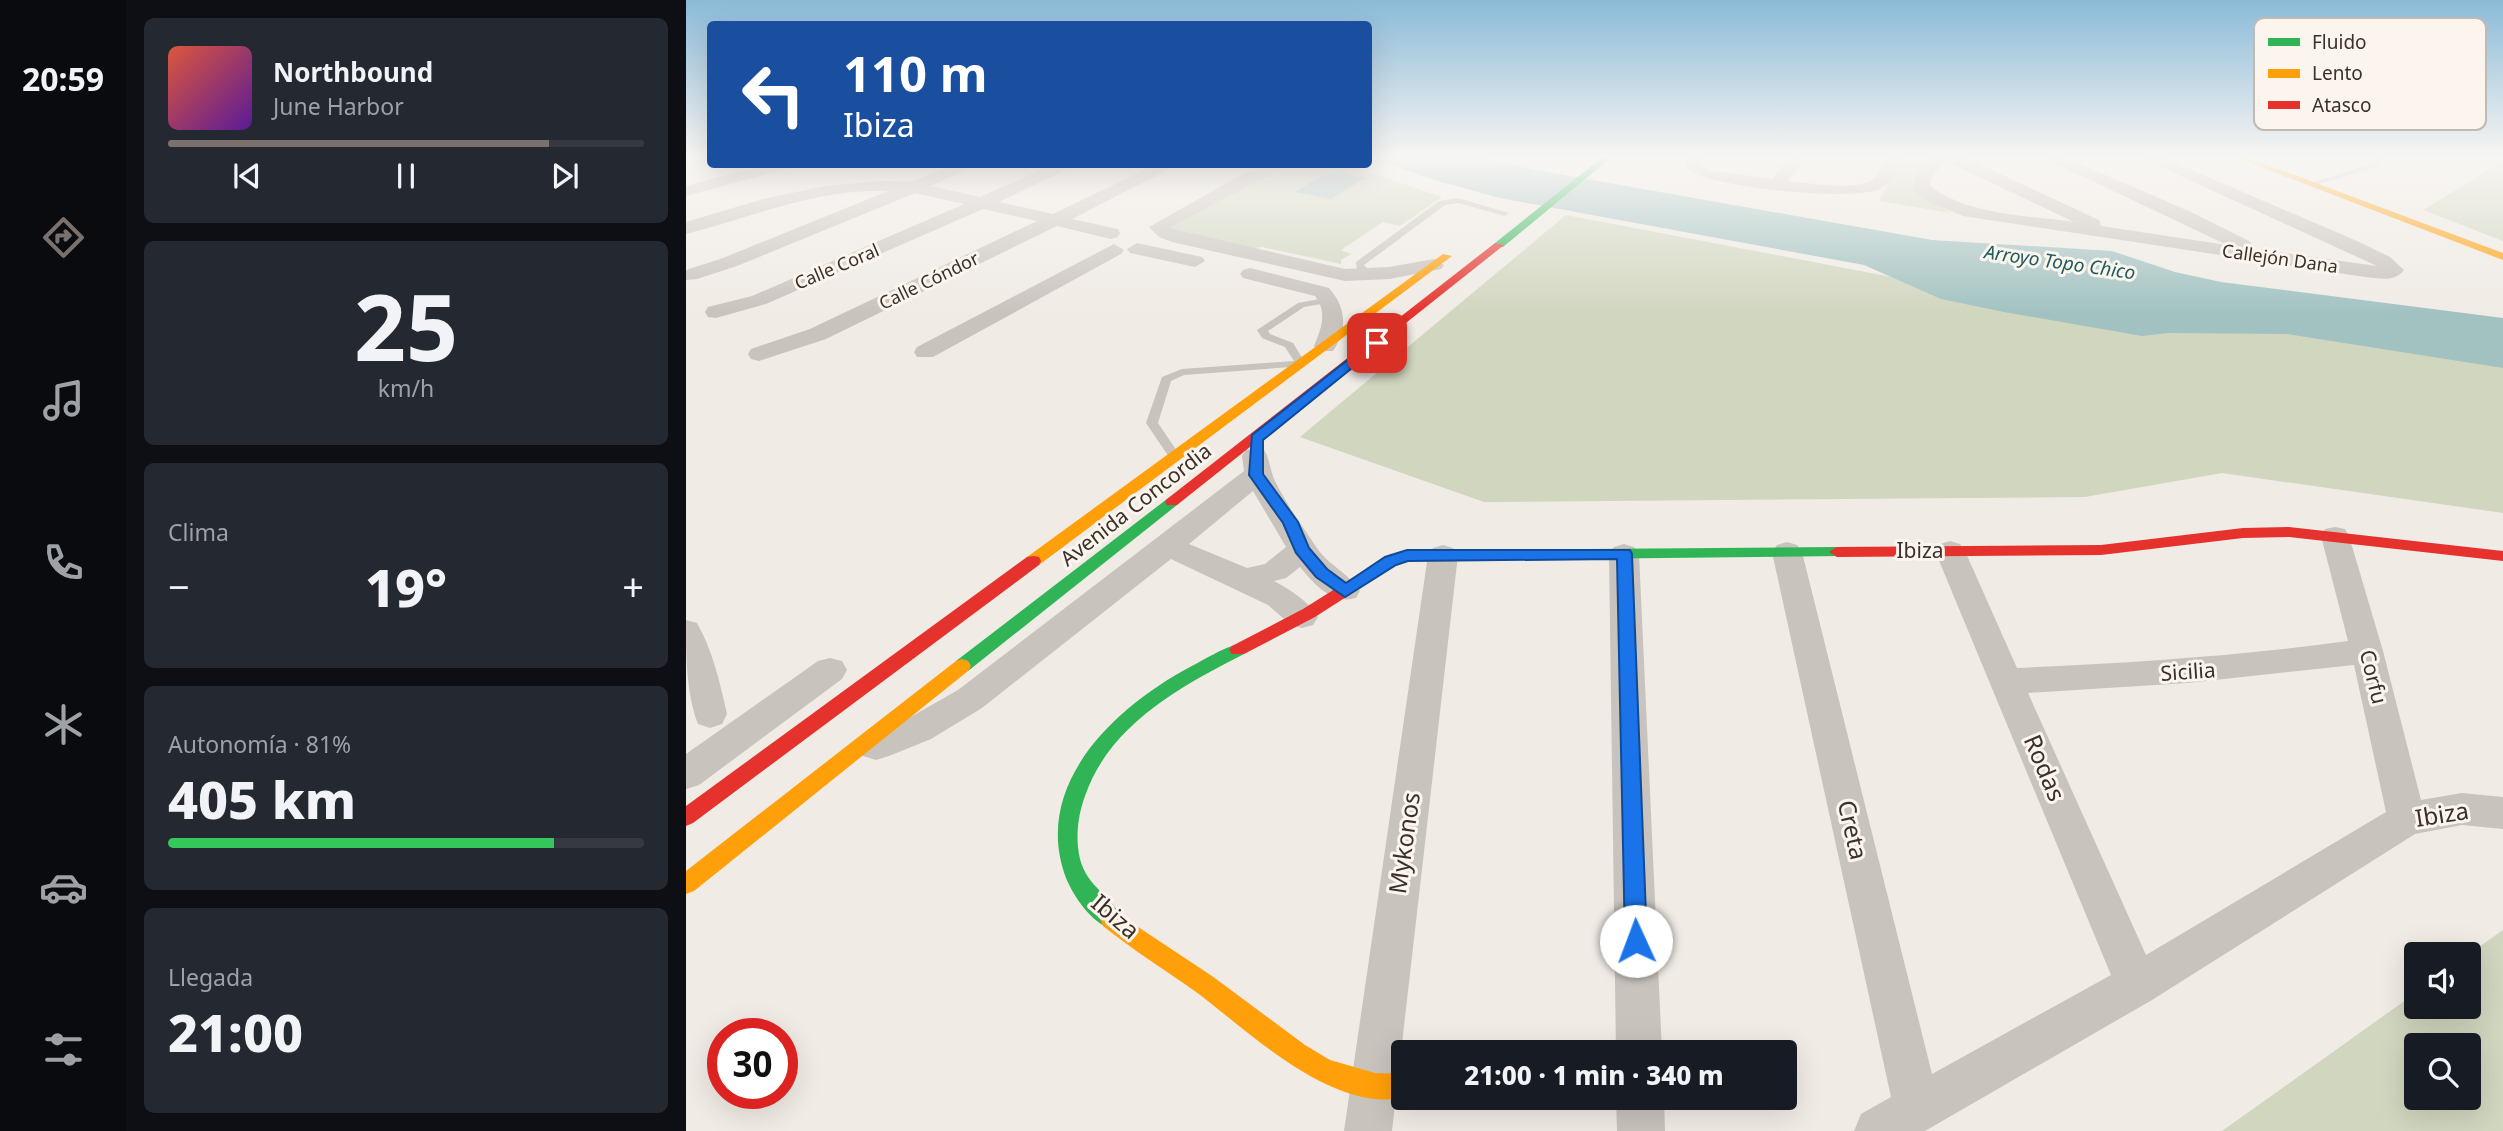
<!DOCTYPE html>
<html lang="es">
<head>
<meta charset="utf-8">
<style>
  :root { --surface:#171b24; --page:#242831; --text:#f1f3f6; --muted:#9ea1a6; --line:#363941; --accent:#7a716c }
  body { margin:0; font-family:"Noto Sans",sans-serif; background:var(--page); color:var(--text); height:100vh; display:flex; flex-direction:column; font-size:26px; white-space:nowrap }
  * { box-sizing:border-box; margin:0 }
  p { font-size:23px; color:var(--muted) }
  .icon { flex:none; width:38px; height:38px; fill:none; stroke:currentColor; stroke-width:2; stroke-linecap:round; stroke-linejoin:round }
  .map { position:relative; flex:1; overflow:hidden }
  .panel { display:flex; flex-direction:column; gap:18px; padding:18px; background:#0d0f14; width:560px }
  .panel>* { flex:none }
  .banner { position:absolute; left:21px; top:21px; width:665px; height:147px; border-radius:7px; box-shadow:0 7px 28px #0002; background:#1a4fa0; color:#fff; overflow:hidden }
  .tools { position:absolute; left:1718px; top:942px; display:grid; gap:14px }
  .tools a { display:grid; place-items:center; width:77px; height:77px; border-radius:7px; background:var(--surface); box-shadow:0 7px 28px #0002; font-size:35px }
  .speed { position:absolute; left:21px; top:1018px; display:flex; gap:14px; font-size:35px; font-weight:700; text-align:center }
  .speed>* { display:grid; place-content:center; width:91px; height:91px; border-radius:50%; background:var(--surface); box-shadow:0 7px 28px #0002; line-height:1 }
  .speed .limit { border:10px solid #d22; background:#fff; color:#111 }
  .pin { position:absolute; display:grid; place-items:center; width:60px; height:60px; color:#fff; margin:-30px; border-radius:14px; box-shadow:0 4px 10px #0006 }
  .me { position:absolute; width:77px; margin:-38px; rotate:358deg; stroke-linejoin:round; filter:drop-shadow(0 0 5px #0008) }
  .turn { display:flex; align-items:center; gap:24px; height:147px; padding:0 21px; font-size:32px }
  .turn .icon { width:91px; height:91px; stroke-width:2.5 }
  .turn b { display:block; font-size:49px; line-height:60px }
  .big { font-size:52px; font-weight:800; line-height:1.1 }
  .panel .tile { flex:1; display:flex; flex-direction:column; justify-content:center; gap:10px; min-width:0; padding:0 24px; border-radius:10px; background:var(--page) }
  .panel .dial { align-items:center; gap:0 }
  .dial b { font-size:91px; line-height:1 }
  .song { display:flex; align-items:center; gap:21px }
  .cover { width:84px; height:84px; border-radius:10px; background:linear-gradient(135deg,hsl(10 70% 55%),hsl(270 70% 35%)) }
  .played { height:7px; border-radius:4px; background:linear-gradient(90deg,var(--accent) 80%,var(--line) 80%) }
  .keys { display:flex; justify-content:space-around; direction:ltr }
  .heat { display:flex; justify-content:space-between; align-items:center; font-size:38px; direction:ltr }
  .charge { height:10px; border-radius:5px; background:linear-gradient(90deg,#34c759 81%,var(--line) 0) }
  .trip { position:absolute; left:705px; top:1040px; width:406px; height:70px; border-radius:7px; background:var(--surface); box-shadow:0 7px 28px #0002; font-weight:800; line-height:70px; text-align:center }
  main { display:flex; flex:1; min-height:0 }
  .dock { display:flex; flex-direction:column; width:126px; justify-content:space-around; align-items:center; background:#090b0e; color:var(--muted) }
  .dock .icon { width:49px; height:49px }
  .dock .on { color:var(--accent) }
  .dock b { font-size:32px; color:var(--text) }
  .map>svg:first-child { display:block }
  .green { fill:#d1d6bf; fill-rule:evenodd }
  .water { fill:#a1c2c1 }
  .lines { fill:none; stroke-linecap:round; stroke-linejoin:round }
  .lane { fill:#c9c3be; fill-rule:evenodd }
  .street { fill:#c9c3be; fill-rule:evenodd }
  .fast { fill:#30b455; fill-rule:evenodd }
  .slow { fill:#ff9f0a; fill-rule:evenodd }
  .jam { fill:#e5322d; fill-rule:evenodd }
  .route { fill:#1a73e8; stroke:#114b97; stroke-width:2 }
  .labels { text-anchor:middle; stroke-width:6; stroke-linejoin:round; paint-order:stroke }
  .far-street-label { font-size:18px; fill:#3b302b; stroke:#fbf5ee }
  .far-water-label { font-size:19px; font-style:italic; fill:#1f5a5e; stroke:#fbf5ee }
  .street-label { font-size:21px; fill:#3b302b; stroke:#fbf5ee }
  .near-street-label { font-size:24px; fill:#3b302b; stroke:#fbf5ee }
  .key { fill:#fbf5ee; stroke:#c1bab4; stroke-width:2 }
  .key-label { font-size:19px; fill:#3b302b }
</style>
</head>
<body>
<main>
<nav class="dock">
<b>20:59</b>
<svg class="icon on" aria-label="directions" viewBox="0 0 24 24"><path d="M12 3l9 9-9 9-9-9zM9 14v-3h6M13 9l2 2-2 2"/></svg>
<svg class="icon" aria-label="music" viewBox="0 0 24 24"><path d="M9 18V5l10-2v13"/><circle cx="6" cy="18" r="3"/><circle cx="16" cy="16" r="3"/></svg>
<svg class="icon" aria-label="phone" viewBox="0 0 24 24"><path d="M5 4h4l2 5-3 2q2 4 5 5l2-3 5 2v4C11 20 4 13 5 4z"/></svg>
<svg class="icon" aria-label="climate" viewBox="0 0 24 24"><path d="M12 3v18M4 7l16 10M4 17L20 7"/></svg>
<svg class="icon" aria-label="car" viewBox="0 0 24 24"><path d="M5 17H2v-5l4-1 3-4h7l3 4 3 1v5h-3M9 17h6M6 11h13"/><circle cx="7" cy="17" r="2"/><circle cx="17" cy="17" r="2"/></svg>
<svg class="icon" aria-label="filters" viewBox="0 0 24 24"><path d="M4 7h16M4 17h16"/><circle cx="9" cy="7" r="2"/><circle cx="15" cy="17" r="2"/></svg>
</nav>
<section class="panel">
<div class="tile">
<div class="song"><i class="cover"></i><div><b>Northbound</b><p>June Harbor</p></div></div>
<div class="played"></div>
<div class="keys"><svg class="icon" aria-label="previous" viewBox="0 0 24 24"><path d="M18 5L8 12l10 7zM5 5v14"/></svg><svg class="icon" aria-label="pause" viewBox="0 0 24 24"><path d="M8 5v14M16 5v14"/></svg><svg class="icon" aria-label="next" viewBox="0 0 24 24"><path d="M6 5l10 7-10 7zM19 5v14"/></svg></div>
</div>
<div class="tile dial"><b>25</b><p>km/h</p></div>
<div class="tile"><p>Clima</p>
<div class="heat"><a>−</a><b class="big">19°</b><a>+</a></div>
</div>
<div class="tile"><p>Autonomía · 81%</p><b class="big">405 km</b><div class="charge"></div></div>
<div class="tile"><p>Llegada</p><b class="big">21:00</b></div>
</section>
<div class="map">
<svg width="1817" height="1131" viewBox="0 0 1817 1131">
  <rect width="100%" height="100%" fill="#f0ebe5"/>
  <!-- green -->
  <g class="green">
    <polygon points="1216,156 1246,156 1229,176 1225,188 1265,213 1193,201"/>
    <polygon points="1817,161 1817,241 1737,210"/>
    <polygon points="615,165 662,165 756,197 714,226 697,222 655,250 665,254 655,260 655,264 576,247 560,249 484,231 484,227 570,180"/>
    <polygon points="880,215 1316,298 1817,361 1817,513 1536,473 1399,497 798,502 614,437"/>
    <path d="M1817,930V1131H1536L1731,992V1006H1783V954ZM1731,1045H1783V1097H1731Z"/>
  </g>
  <!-- water -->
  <g class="water">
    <polygon points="682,156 788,156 850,170 1246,240 1426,251 1489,272 1535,282 1817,318 1817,368 1601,334 1482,333 1456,336 1318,312 1255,299 1178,265 814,198 745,179"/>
    <polygon points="652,172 679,178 645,199 609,192 638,174 646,175"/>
  </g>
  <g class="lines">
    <!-- lane -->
    <g class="lane">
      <polygon points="1697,156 1706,156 1689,168 1626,186 1622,184 1683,164"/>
      <polygon points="772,198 823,213 819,216 772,203 759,205 678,265 687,275 685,277 679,277 671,271 670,262 753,201"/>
      <polygon points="644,297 649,300 647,302 618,307 582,331 584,334 607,343 620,364 619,366 498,375 485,381 472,423 495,457 489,461 485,460 460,423 476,377 496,369 608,361 599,347 576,338 571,330 612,303"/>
    </g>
    <!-- street -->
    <g class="street">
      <path d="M1004,156H1021L1015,163L1023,170L1086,179L1104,156H1120L1102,181C1121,183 1170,191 1186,180C1193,174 1197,164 1201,156H1217C1212,167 1207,181 1196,188C1173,203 1016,187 1000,168L999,163Z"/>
      <path d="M1247,156H1276L1413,220L1415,226L1541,245L1354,156H1376L1505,212L1563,241L1566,245L1563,248L1691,266L1451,156H1473L1671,241L1704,257L1718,270C1708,283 1693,278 1679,277L1277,216L1241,201L1226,188L1230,175ZM1260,161L1388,222C1341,215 1284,216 1244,186L1246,176Z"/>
      <polygon points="81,164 110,164 108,167 0,196 0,186"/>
      <path d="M268,164H292L245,186L294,197L369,164H392L313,202L367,214L471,164H493L386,219L432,229L434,233L432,237L425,239L371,226L140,339L73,361L65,359L62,354L65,349L124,329L351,221L297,209L80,304L30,318L22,317L19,312L22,307L66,296L278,204L229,193L51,266L11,279L0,280V270L37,258L202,191C132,188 67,217 0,234V222L77,199L139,186L197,181L225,182Z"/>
      <polygon points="588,164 614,164 569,182 483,228 659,269 703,267 748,259 758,265 755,269 703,279 659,281 486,242 473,237 463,227 557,174"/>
      <polygon points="451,243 516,257 519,261 509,267 444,253 441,249"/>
      <polygon points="428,244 438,250 435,254 247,357 231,357 228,352 231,347"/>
      <path d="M564,268L643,288C660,307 662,329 647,351H631L628,346C635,329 642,312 629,296L557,278L554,274L557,270Z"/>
      <path d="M569,448L578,450C584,459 584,471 589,481C600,503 615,525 629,545C640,564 663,573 674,591L670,598C646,605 628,584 614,567L600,578L588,581C605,590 622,601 632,617L627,625L616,628L605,625L582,605L485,559L296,708L245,739L203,756L190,760L177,756L172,746L177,736L221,719L272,690L558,471L556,456L560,450ZM567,491L600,547L579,564L561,568L503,544Z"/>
      <path d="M1649,527L1659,529L1663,536L1697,651L1735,800L1776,793L1817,797V829L1776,825L1729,834L1466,1000L1239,1131H1168L1175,1114L1205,1097L1086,552L1091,545L1101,542L1111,545L1116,552L1246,1074L1425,975L1249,551L1254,544L1264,541L1274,544L1279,551L1331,668C1442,663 1552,656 1662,641L1635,536L1639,529ZM1668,665L1700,812L1460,955L1342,693L1501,683Z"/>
      <polygon points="938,544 948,547 953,554 976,1052 930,1052 923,554 928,547"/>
      <polygon points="757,545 767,548 772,555 706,1131 658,1131 742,555 747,548"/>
      <path d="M0,620L11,623C27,651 34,683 41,714L36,724L24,728L12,724C0,693 0,654 0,620Z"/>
      <polygon points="144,658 156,661 161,670 156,679 13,785 0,789 0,754 132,661"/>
      <polygon points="930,1097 978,1097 979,1131 931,1131"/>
    </g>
    <!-- fast -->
    <g class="fast">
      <polygon points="918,156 927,156 817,247 809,247 809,243"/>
      <polygon points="486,497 493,502 491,505 282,671 270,671 267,666 270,661 481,499"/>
      <polygon points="1151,547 1159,552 1156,556 790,560 782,555 790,550"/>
      <path d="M552,644L558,646L561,650L558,654C494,687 424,724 399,796C392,815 389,838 394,859C401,887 426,896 436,919L433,926L425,929C405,922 388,897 380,878C345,785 429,707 504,667C519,659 535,649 552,644Z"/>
    </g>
    <!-- slow -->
    <g class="slow">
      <polygon points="1546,156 1558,156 1817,253 1817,260"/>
      <polygon points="757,254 766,256 353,565 341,565 339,561 341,557"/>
      <polygon points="276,659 282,661 285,666 282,671 8,891 0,894 0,871 270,661"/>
      <path d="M425,909L526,976L619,1045L644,1060L689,1073L718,1074V1097H721C647,1115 564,1032 510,992C479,970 447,950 417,926L414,919L417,912Z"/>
    </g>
    <!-- jam -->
    <g class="jam">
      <polygon points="809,243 818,245 491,505 481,505 479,502 481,499"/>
      <polygon points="1603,527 1817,551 1817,561 1603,537 1557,538 1415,555 1151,557 1143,552 1151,547 1415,545 1557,528"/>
      <polygon points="731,550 790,550 798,555 790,560 731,560 713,563 629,617 558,654 546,654 543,650 546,646 617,609 703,555"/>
      <polygon points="347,556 353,557 355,561 353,565 7,823 0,826 0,806 341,557"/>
    </g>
  </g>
  <!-- sky -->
  <linearGradient id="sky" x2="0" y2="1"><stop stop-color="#8bbad8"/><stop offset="0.5" stop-color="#f8f6f3"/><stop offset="1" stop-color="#f8f6f3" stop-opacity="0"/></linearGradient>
  <rect width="1817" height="314" fill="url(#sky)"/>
  <!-- route -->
  <polygon class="route" points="687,340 697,343 577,440 577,474 612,522 623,548 641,569 660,583 699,557 721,550 944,550 946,554 961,941 958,949 950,952 942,949 939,941 931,559 722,561 710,565 659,597 630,577 610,553 597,523 563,475 566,435"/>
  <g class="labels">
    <!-- far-street labels -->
    <g class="far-street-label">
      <text transform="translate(1594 259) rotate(8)" y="6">Callejón Dana</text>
      <text transform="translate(151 267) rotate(-23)" y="6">Calle Coral</text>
      <text transform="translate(243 281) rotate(-26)" y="6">Calle Cóndor</text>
    </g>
    <!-- far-water labels -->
    <g class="far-water-label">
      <text transform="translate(1374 262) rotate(8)" y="7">Arroyo Topo Chico</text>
    </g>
    <!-- street labels -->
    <g class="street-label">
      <text transform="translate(450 505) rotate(-38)" y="7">Avenida Concordia</text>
      <text x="1234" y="558">Ibiza</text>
      <text transform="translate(1502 672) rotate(-4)" y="7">Sicilia</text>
      <text transform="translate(1687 677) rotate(76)" y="7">Corfu</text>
    </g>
    <!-- near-street labels -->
    <g class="near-street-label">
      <text transform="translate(1358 768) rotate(67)" y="8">Rodas</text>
      <text transform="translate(1756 815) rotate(-9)" y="8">Ibiza</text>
      <text transform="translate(1166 830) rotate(77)" y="8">Creta</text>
      <text transform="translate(719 843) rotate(-82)" y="8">Mykonos</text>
      <text transform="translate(429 917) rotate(41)" y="8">Ibiza</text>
    </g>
  </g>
  <!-- legend -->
  <rect x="1568" y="18" width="232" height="112" rx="10" class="key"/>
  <rect x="1582" y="38" width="32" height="8" fill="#30b455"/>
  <rect x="1582" y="69" width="32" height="9" fill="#ff9f0a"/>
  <rect x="1582" y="101" width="32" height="8" fill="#e5322d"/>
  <g class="key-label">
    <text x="1626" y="49">Fluido</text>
    <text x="1626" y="80">Lento</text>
    <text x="1626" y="112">Atasco</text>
  </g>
</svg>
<div class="tools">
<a><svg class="icon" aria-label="sound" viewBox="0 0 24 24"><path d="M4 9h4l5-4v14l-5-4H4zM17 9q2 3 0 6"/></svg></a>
<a><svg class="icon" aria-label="search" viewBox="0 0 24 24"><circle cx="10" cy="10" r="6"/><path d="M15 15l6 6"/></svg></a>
</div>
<div class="speed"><div class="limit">30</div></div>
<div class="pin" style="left:691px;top:343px;background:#d93025"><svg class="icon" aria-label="arrive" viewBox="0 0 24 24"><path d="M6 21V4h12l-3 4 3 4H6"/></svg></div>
<svg class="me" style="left:950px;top:941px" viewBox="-20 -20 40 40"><circle r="19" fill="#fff"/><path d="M0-13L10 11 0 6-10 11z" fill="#1a73e8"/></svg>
<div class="trip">21:00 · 1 min · 340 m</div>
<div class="banner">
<div class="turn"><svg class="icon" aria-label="left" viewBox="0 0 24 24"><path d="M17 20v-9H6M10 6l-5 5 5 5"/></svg><div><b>110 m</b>Ibiza</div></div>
</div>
</div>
</main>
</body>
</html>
